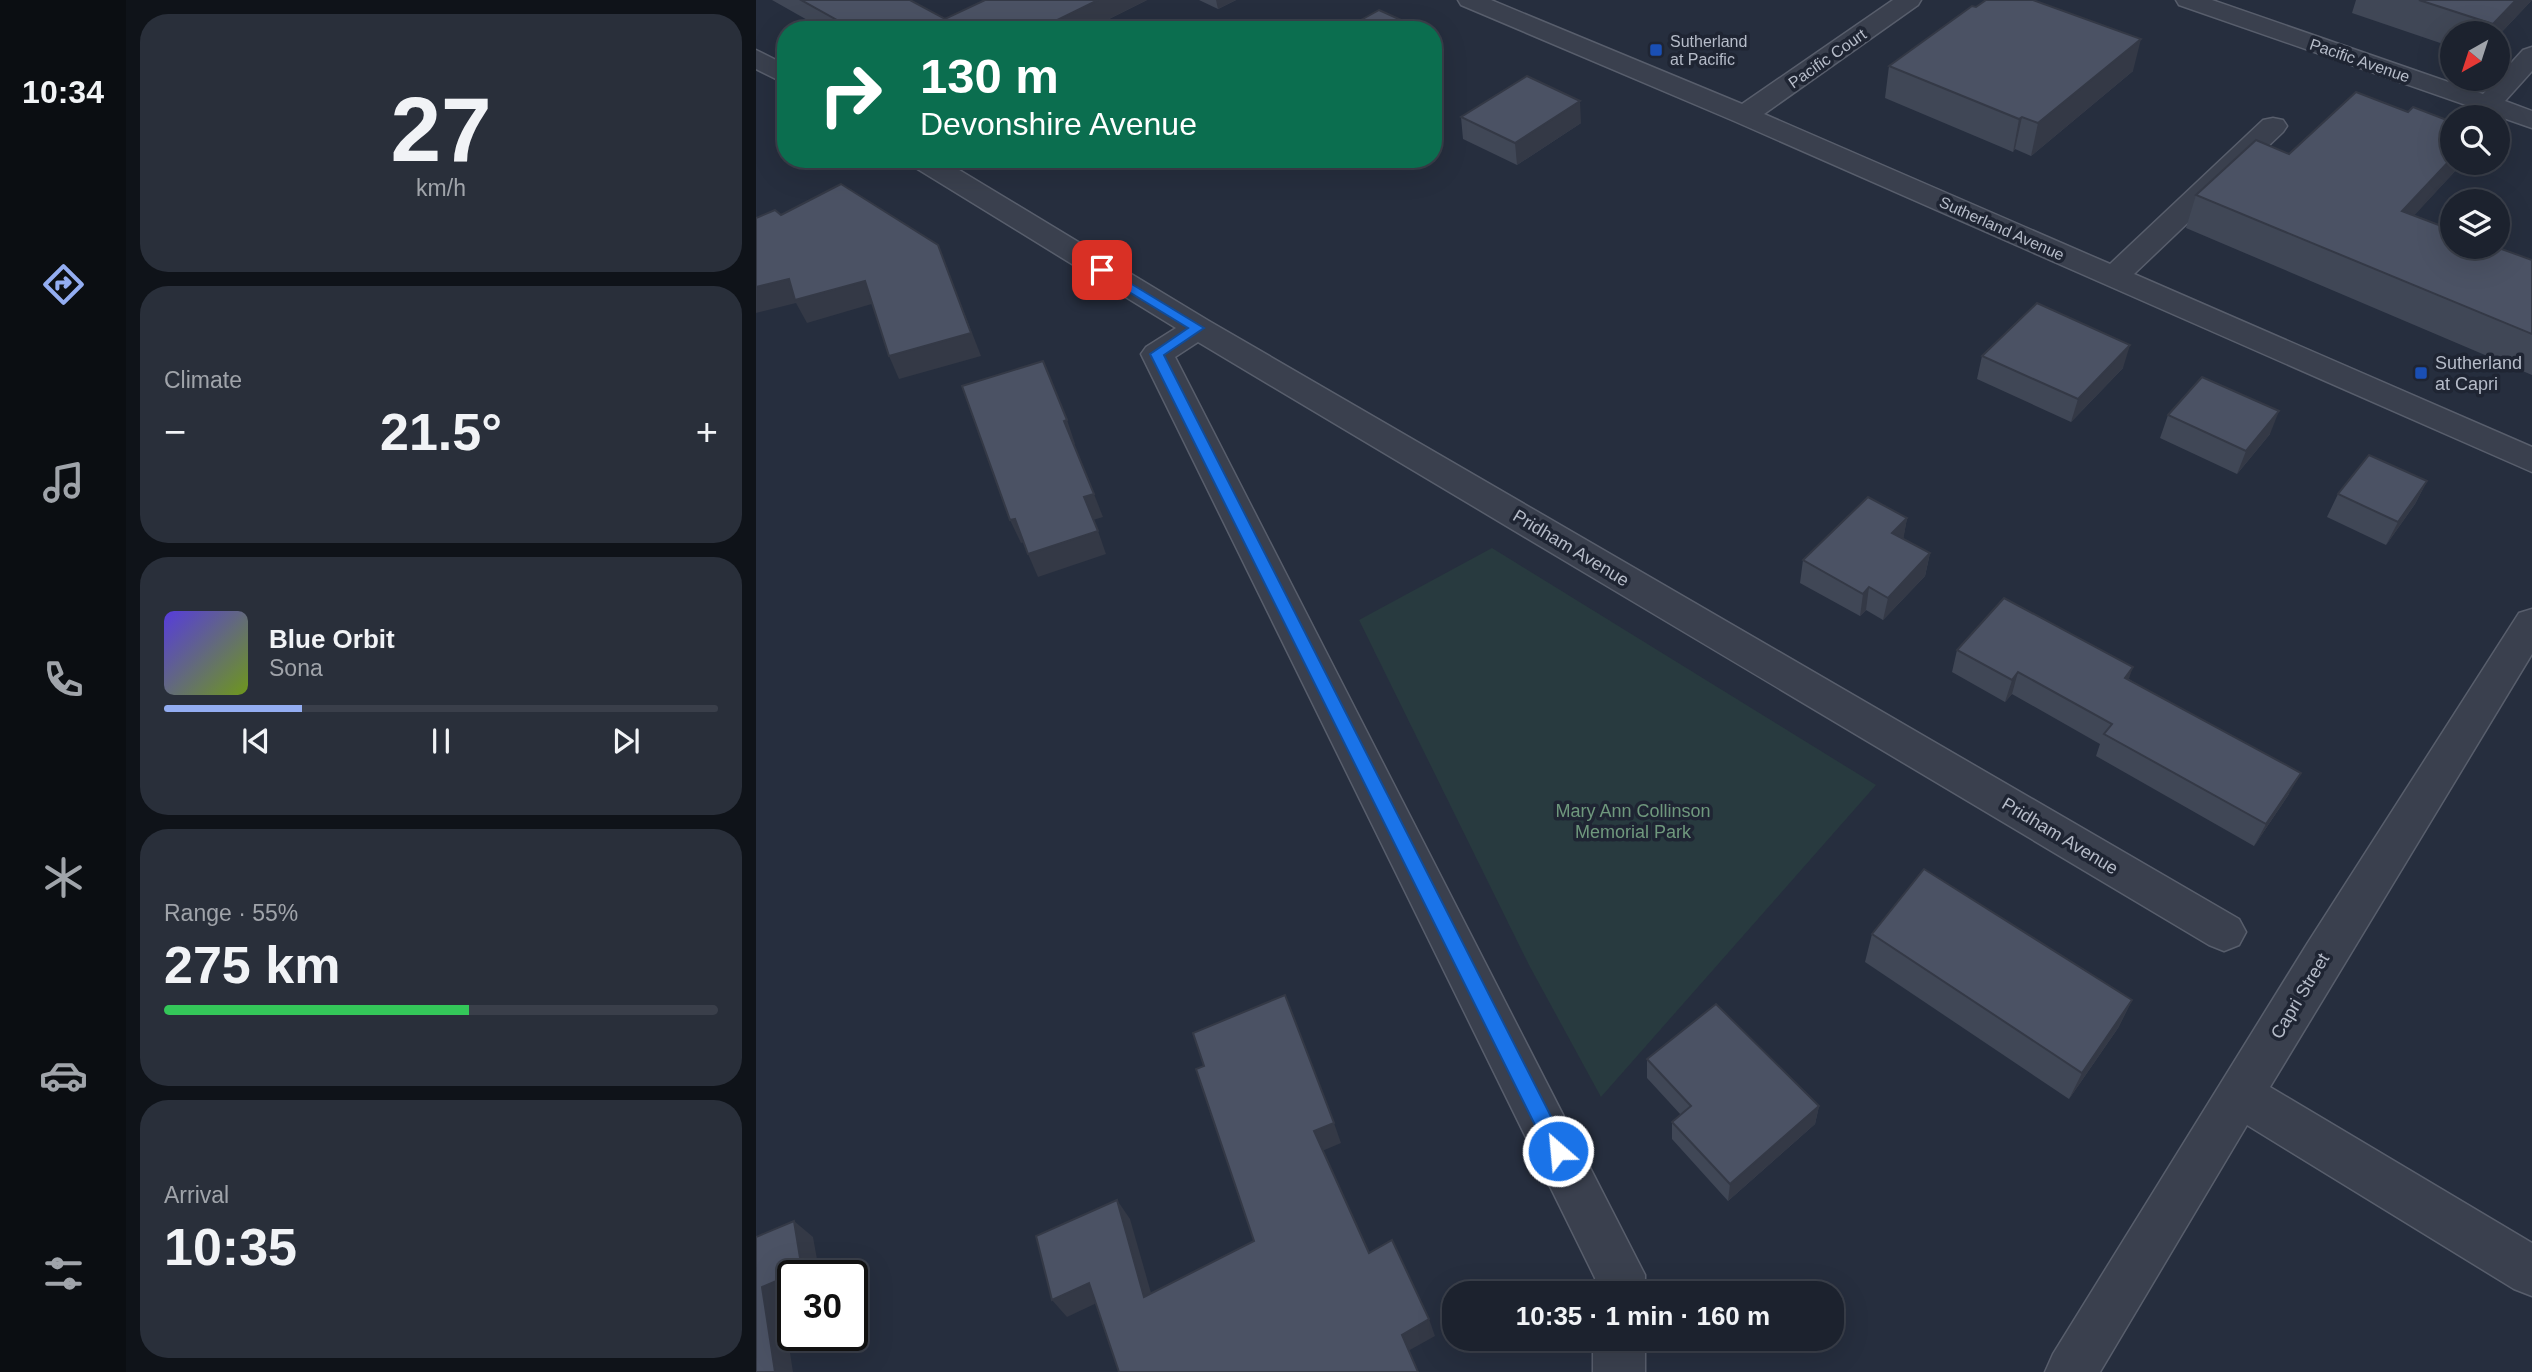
<!DOCTYPE html>
<html lang="en">
<head>
<meta charset="utf-8">
<style>
  :root { --surface:#1c222e; --page:#292f3a; --text:#f1f3f6; --muted:#a0a4aa; --line:#3a3f4a; --accent:#93adf1 }
  body { margin:0; font-family:Arial,sans-serif; background:var(--page); color:var(--text); height:100vh; display:flex; flex-direction:column; font-size:26px; white-space:nowrap }
  * { box-sizing:border-box; margin:0 }
  p { font-size:23px; color:var(--muted) }
  .icon { flex:none; width:38px; height:38px; fill:none; stroke:currentColor; stroke-width:2; stroke-linecap:round; stroke-linejoin:round }
  .map { position:relative; flex:1; overflow:hidden }
  .drawer { display:flex; flex-direction:column; gap:14px; padding:14px; background:#0f1319; width:630px }
  .drawer>* { flex:none }
  .hud { position:absolute; left:21px; top:21px; width:665px; height:147px; border-radius:28px; box-shadow:0 7px 28px #0002,0 0 0 2px var(--line); background:#0b6e4f; color:#fff; overflow:hidden }
  .needle { width:46px; rotate:219deg }
  .buttons { position:absolute; left:1684px; top:21px; display:grid; gap:14px }
  .buttons a { display:grid; place-items:center; width:70px; height:70px; border-radius:50%; background:var(--surface); box-shadow:0 7px 28px #0002,0 0 0 2px var(--line); font-size:35px }
  .speed { position:absolute; left:21px; top:1260px; display:flex; gap:14px; font-size:35px; font-weight:700; text-align:center }
  .speed>* { display:grid; place-content:center; width:91px; height:91px; border-radius:50%; background:var(--surface); box-shadow:0 7px 28px #0002,0 0 0 2px var(--line); line-height:1 }
  .speed .limit { border:4px solid #111; border-radius:10px; background:#fff; color:#111 }
  .pin { position:absolute; display:grid; place-items:center; width:60px; height:60px; color:#fff; margin:-30px; border-radius:14px; box-shadow:0 4px 10px #0006 }
  .me { position:absolute; width:77px; margin:-38px; rotate:333deg; stroke-linejoin:round; filter:drop-shadow(0 0 5px #0008) }
  .turn { display:flex; align-items:center; gap:24px; height:147px; padding:0 28px; font-size:32px }
  .turn .icon { width:91px; height:91px; stroke-width:2.5 }
  .turn b { display:block; font-size:49px; line-height:60px }
  .big { font-size:52px; font-weight:700; line-height:1.1 }
  .drawer .widget { flex:1; display:flex; flex-direction:column; justify-content:center; gap:10px; min-width:0; padding:0 24px; border-radius:28px; background:var(--page) }
  .drawer .dial { align-items:center; gap:0 }
  .dial b { font-size:91px; line-height:1 }
  .song { display:flex; align-items:center; gap:21px }
  .cover { width:84px; height:84px; border-radius:10px; background:linear-gradient(135deg,hsl(250 70% 55%),hsl(80 70% 35%)) }
  .played { height:7px; border-radius:4px; background:linear-gradient(90deg,var(--accent) 25%,var(--line) 25%) }
  .keys { display:flex; justify-content:space-around; direction:ltr }
  .heat { display:flex; justify-content:space-between; align-items:center; font-size:38px; direction:ltr }
  .charge { height:10px; border-radius:5px; background:linear-gradient(90deg,#34c759 55%,var(--line) 0) }
  .trip { position:absolute; left:686px; top:1281px; width:402px; height:70px; border-radius:28px; background:var(--surface); box-shadow:0 7px 28px #0002,0 0 0 2px var(--line); font-weight:700; line-height:70px; text-align:center }
  main { display:flex; flex:1; min-height:0 }
  .tabs { display:flex; flex-direction:column; width:126px; justify-content:space-around; align-items:center; background:#0b0e12; color:var(--muted) }
  .tabs .icon { width:49px; height:49px }
  .tabs .current { color:var(--accent) }
  .tabs b { font-size:32px; color:var(--text) }
  .map>svg:first-child { display:block }
  .green { fill:#283a3f }
  .lines { fill:none; stroke-linecap:round; stroke-linejoin:round }
  .minor-casing { stroke:#585e6c; stroke-width:3 }
  .minor { fill:#3a404e; fill-rule:evenodd }
  .wall { fill:#404756 }
  .shaded-wall { fill:#343946 }
  .building { fill:#4b5264; stroke:#343946; stroke-width:2 }
  .route { fill:#1a73e8; stroke:#114b97; stroke-width:2 }
  .transit-dot { fill:#1a4fb4; stroke:#1f2533; stroke-width:2.5 }
  .labels { text-anchor:middle; stroke-width:7; stroke-linejoin:round; paint-order:stroke }
  .far-poi-label { font-size:16px; fill:#b6bcc9; stroke:#1f2533; text-anchor:start }
  .far-street-label { font-size:16px; fill:#b6bcc9; stroke:#1f2533 }
  .poi-label { font-size:18px; fill:#b6bcc9; stroke:#1f2533; text-anchor:start }
  .street-label { font-size:18px; fill:#b6bcc9; stroke:#1f2533 }
  .park-label { font-size:18px; fill:#6f987d; stroke:#1f2533 }
</style>
</head>
<body>
<main>
<nav class="tabs">
<b>10:34</b>
<svg class="icon current" aria-label="directions" viewBox="0 0 24 24"><path d="M12 3l9 9-9 9-9-9zM9 14v-3h6M13 9l2 2-2 2"/></svg>
<svg class="icon" aria-label="music" viewBox="0 0 24 24"><path d="M9 18V5l10-2v13"/><circle cx="6" cy="18" r="3"/><circle cx="16" cy="16" r="3"/></svg>
<svg class="icon" aria-label="phone" viewBox="0 0 24 24"><path d="M5 4h4l2 5-3 2q2 4 5 5l2-3 5 2v4C11 20 4 13 5 4z"/></svg>
<svg class="icon" aria-label="climate" viewBox="0 0 24 24"><path d="M12 3v18M4 7l16 10M4 17L20 7"/></svg>
<svg class="icon" aria-label="car" viewBox="0 0 24 24"><path d="M5 17H2v-5l4-1 3-4h7l3 4 3 1v5h-3M9 17h6M6 11h13"/><circle cx="7" cy="17" r="2"/><circle cx="17" cy="17" r="2"/></svg>
<svg class="icon" aria-label="filters" viewBox="0 0 24 24"><path d="M4 7h16M4 17h16"/><circle cx="9" cy="7" r="2"/><circle cx="15" cy="17" r="2"/></svg>
</nav>
<section class="drawer">
<div class="widget dial"><b>27</b><p>km/h</p></div>
<div class="widget"><p>Climate</p>
<div class="heat"><a>−</a><b class="big">21.5°</b><a>+</a></div>
</div>
<div class="widget">
<div class="song"><i class="cover"></i><div><b>Blue Orbit</b><p>Sona</p></div></div>
<div class="played"></div>
<div class="keys"><svg class="icon" aria-label="previous" viewBox="0 0 24 24"><path d="M18 5L8 12l10 7zM5 5v14"/></svg><svg class="icon" aria-label="pause" viewBox="0 0 24 24"><path d="M8 5v14M16 5v14"/></svg><svg class="icon" aria-label="next" viewBox="0 0 24 24"><path d="M6 5l10 7-10 7zM19 5v14"/></svg></div>
</div>
<div class="widget"><p>Range · 55%</p><b class="big">275 km</b><div class="charge"></div></div>
<div class="widget"><p>Arrival</p><b class="big">10:35</b></div>
</section>
<div class="map">
<svg width="1776" height="1372" viewBox="0 0 1776 1372">
  <rect width="100%" height="100%" fill="#262e3e"/>
  <!-- green -->
  <polygon class="green" points="736,548 1120,785 845,1097 773,965 603,620"/>
  <g class="lines">
    <defs>
      <g id="minor">
        <polygon points="702,0 735,0 986,104 1137,0 1165,0 1162,5 1008,114 1354,264 1507,120 1517,118 1527,120 1531,126 1527,132 1378,274 1776,447 1776,472 978,121 705,5"/>
        <polygon points="1420,0 1456,0 1727,94 1767,50 1776,47 1776,71 1749,101 1776,111 1776,128 1423,5"/>
        <polygon points="0,50 30,65 30,84 0,69"/>
        <polygon points="151,159 185,159 453,321 1483,919 1490,932 1483,945 1468,951 1453,945 442,342 419,357 889,1275 889,1293 839,1293 839,1278 385,354 390,347 420,328 155,165"/>
        <polygon points="1776,609 1776,654 1514,1087 1776,1243 1776,1296 1758,1289 1491,1125 1344,1372 1289,1372 1297,1354 1551,944 1763,613"/>
        <rect x="837" y="1339" width="52" height="33"/>
      </g>
    </defs>
    <!-- minor casing -->
    <use href="#minor" class="minor-casing"/>
    <!-- minor -->
    <use href="#minor" class="minor"/>
  </g>
  <!-- wall -->
  <g class="wall">
    <polygon points="16,0 154,0 189,19 391,0 331,30 69,30"/>
    <polygon points="443,0 480,0 462,9"/>
    <polygon points="1600,0 1776,0 1741,37 1741,33 1696,33 1696,47 1596,13"/>
    <polygon points="1133,66 1377,71 1275,156 1259,149 1257,152 1129,98"/>
    <polygon points="1652,112 1702,168 1658,215 1776,260 1776,375 1430,228 1440,195 1533,154"/>
    <polygon points="705,117 825,123 761,165 707,139"/>
    <polygon points="1226,356 1367,368 1315,422 1221,379"/>
    <polygon points="1412,415 1514,434 1481,474 1404,438"/>
    <polygon points="1671,481 1659,504 1630,545 1571,517 1582,494"/>
    <polygon points="1151,518 1147,539 1174,553 1169,576 1127,620 1110,610 1104,616 1044,583 1047,560"/>
    <polygon points="1201,650 1373,679 1533,794 1498,846 1340,756 1344,744 1256,694 1249,702 1196,672"/>
    <polygon points="1116,934 1376,1000 1362,1028 1313,1099 1109,962"/>
    <polygon points="891,1059 1063,1106 1059,1124 972,1201 916,1139 916,1122 925,1115 891,1078"/>
  </g>
  <!-- shaded-wall -->
  <g class="shaded-wall">
    <polygon points="342,0 391,0 331,30 281,30"/>
    <polygon points="460,0 480,0 462,9"/>
    <polygon points="1760,0 1776,0 1741,37 1741,33 1733,33 1737,24"/>
    <polygon points="679,35 682,57 677,59 677,36"/>
    <polygon points="1385,39 1377,71 1275,156 1282,123"/>
    <polygon points="824,101 825,123 761,165 759,143"/>
    <polygon points="1266,117 1259,149 1257,152 1263,119"/>
    <polygon points="1696,158 1696,163 1704,163 1702,168 1632,244 1646,211"/>
    <polygon points="182,245 225,356 143,379 133,356"/>
    <polygon points="33,279 109,281 119,303 51,323 40,303 0,313 0,287"/>
    <polygon points="1374,345 1367,368 1315,422 1322,399"/>
    <polygon points="1523,411 1514,434 1481,474 1490,451"/>
    <polygon points="311,420 319,444 317,444 308,421"/>
    <polygon points="1671,481 1659,504 1630,545 1642,522"/>
    <polygon points="338,494 347,517 337,520 328,497"/>
    <polygon points="1151,518 1147,541 1136,533"/>
    <polygon points="259,519 269,542 265,543 254,520"/>
    <polygon points="342,531 350,554 282,577 272,554"/>
    <polygon points="1174,553 1169,576 1127,620 1132,598"/>
    <polygon points="1113,587 1110,610 1104,616 1107,594"/>
    <polygon points="1377,667 1369,690 1369,678"/>
    <polygon points="1262,672 1256,694 1249,702 1256,680"/>
    <polygon points="1545,773 1533,794 1498,846 1510,824"/>
    <polygon points="1376,1000 1362,1028 1313,1099 1326,1073"/>
    <polygon points="1063,1106 1059,1124 972,1201 974,1184"/>
    <polygon points="578,1123 585,1143 566,1151 558,1131"/>
    <polygon points="361,1200 374,1219 401,1314 388,1297"/>
    <polygon points="38,1221 57,1237 64,1276 37,1276 37,1297 26,1302 37,1372 19,1372 6,1287"/>
    <polygon points="333,1283 347,1300 311,1317 296,1300"/>
    <polygon points="673,1319 679,1336 652,1351 646,1335"/>
  </g>
  <!-- building -->
  <g class="building">
    <polygon points="45,0 154,0 189,19 229,0 342,0 281,30 99,30"/>
    <polygon points="1230,0 1277,0 1385,39 1282,123 1266,117 1263,119 1133,66 1216,6 1220,7"/>
    <polygon points="1663,0 1760,0 1737,24"/>
    <polygon points="623,10 667,30 587,30"/>
    <polygon points="771,76 824,101 759,143 705,117"/>
    <polygon points="1600,92 1652,112 1657,107 1696,122 1696,158 1646,211 1696,230 1696,247 1740,247 1776,260 1776,334 1440,195 1500,140 1533,154"/>
    <polygon points="85,184 182,245 215,333 133,356 109,281 39,300 33,279 0,287 0,218 19,210 25,215"/>
    <polygon points="1281,303 1374,345 1322,399 1226,356"/>
    <polygon points="287,361 311,420 308,421 338,494 328,497 342,531 272,554 259,519 254,520 206,386"/>
    <polygon points="1446,377 1523,411 1490,451 1412,415"/>
    <polygon points="1613,455 1671,481 1642,522 1582,494"/>
    <polygon points="1112,497 1151,518 1136,533 1174,553 1132,598 1113,587 1107,594 1047,560"/>
    <polygon points="1248,598 1377,667 1369,678 1545,773 1510,824 1348,734 1356,724 1262,672 1256,680 1201,650"/>
    <polygon points="1168,869 1376,1000 1326,1073 1116,934"/>
    <polygon points="529,995 578,1123 558,1131 613,1253 636,1240 673,1319 646,1335 662,1372 363,1372 333,1283 296,1300 280,1236 361,1200 388,1297 498,1241 440,1069 448,1066 437,1033"/>
    <polygon points="960,1004 1063,1106 974,1184 916,1122 935,1106 891,1059"/>
    <polygon points="38,1221 46,1270 6,1287 19,1372 0,1372 0,1237"/>
  </g>
  <!-- route -->
  <polygon class="route" points="346,266 448,328 408,355 809,1144 812,1151 809,1157 802,1160 795,1157 394,354 432,328 342,273 340,270"/>
  <!-- markers -->
  <g class="transit-dot">
    <rect x="893" y="43" width="14" height="14" rx="3.5"/>
    <rect x="1658" y="366" width="14" height="14" rx="3.5"/>
  </g>
  <g class="labels">
    <!-- far-poi labels -->
    <g class="far-poi-label">
      <text x="914" y="47">Sutherland<tspan x="914" dy="18">at Pacific</tspan></text>
    </g>
    <!-- far-street labels -->
    <g class="far-street-label">
      <text transform="translate(1071 58) rotate(-35)" y="6">Pacific Court</text>
      <text transform="translate(1604 60) rotate(19)" y="6">Pacific Avenue</text>
      <text transform="translate(1246 228) rotate(24)" y="6">Sutherland Avenue</text>
    </g>
    <!-- poi labels -->
    <g class="poi-label">
      <text x="1679" y="369">Sutherland<tspan x="1679" dy="21">at Capri</tspan></text>
    </g>
    <!-- street labels -->
    <g class="street-label">
      <text transform="translate(815 548) rotate(31)" y="6">Pridham Avenue</text>
      <text transform="translate(1304 836) rotate(31)" y="6">Pridham Avenue</text>
      <text transform="translate(1544 996) rotate(-59)" y="6">Capri Street</text>
    </g>
    <!-- park labels -->
    <g class="park-label">
      <text x="877" y="817">Mary Ann Collinson<tspan x="877" dy="21">Memorial Park</tspan></text>
    </g>
  </g>
</svg>
<div class="buttons">
<a><svg class="needle" viewBox="-14 -14 28 28"><path d="M0-13l5 13h-10z" fill="#e53935"/><path d="M0 13l5-13h-10z" fill="#a0a4aa"/></svg></a>
<a><svg class="icon" aria-label="search" viewBox="0 0 24 24"><circle cx="10" cy="10" r="6"/><path d="M15 15l6 6"/></svg></a>
<a><svg class="icon" aria-label="layers" viewBox="0 0 24 24"><path d="M12 4l9 5-9 5-9-5zM3 14l9 5 9-5"/></svg></a>
</div>
<div class="speed"><div class="limit">30</div></div>
<div class="pin" style="left:346px;top:270px;background:#d93025"><svg class="icon" aria-label="arrive" viewBox="0 0 24 24"><path d="M6 21V4h12l-3 4 3 4H6"/></svg></div>
<svg class="me" style="left:802px;top:1151px" viewBox="-20 -20 40 40"><circle r="17" fill="#1a73e8" stroke="#fff" stroke-width="3"/><path d="M0-11L8 9 0 5-8 9z" fill="#fff"/></svg>
<div class="trip">10:35 · 1 min · 160 m</div>
<div class="hud">
<div class="turn"><svg class="icon" aria-label="right" viewBox="0 0 24 24"><path d="M7 20v-9h11M14 6l5 5-5 5"/></svg><div><b>130 m</b>Devonshire Avenue</div></div>
</div>
</div>
</main>
</body>
</html>
